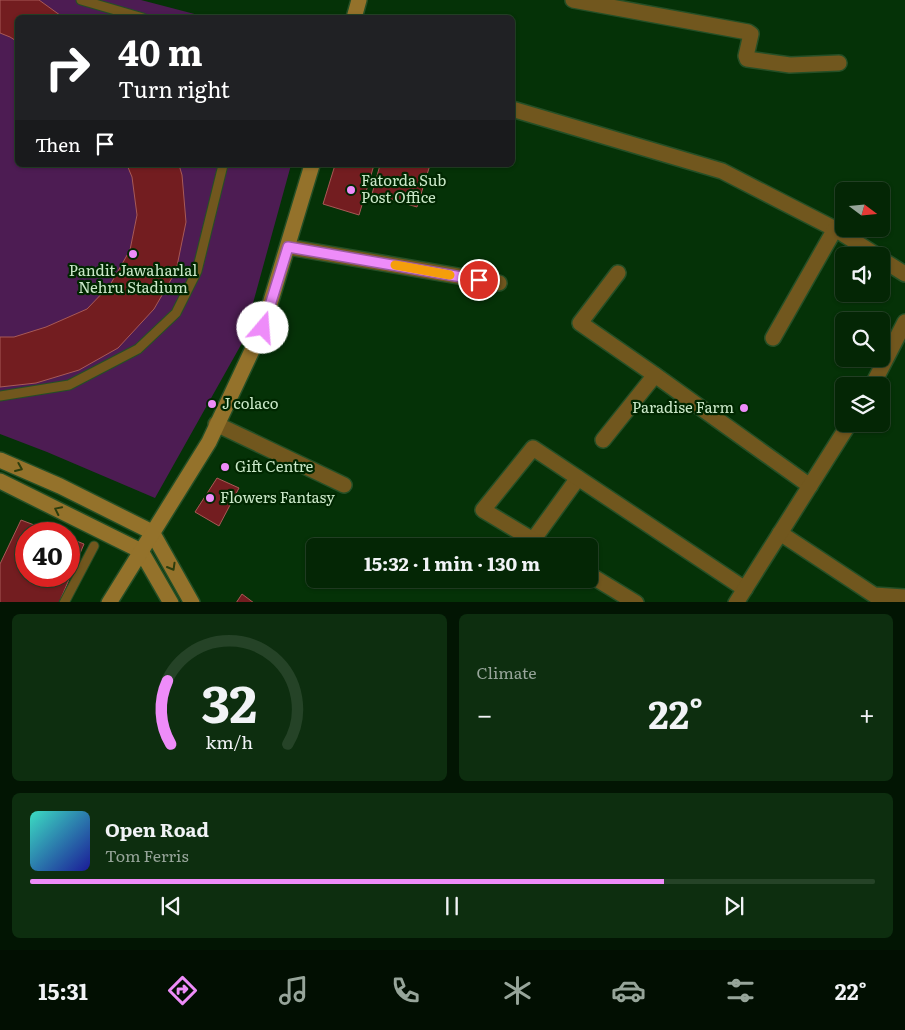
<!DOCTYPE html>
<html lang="en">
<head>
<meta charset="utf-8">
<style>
  :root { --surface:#042605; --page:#0d2e0f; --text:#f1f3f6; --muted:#97a59a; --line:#254327; --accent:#ee8cf9 }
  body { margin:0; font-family:Literata,serif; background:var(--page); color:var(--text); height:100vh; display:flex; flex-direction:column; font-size:19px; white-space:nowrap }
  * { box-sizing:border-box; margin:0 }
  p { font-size:16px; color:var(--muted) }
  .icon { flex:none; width:28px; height:28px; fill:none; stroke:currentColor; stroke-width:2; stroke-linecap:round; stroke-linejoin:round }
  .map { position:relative; height:602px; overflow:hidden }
  .side { display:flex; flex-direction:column; gap:12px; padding:12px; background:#021503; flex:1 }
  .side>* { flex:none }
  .hud { position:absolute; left:15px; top:15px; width:500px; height:152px; border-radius:8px; box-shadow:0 1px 4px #0004,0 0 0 1px var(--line); background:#202124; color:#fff; overflow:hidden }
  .needle { width:32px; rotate:106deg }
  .fabs { position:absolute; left:835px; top:182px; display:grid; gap:10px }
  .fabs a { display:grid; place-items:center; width:55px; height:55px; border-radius:8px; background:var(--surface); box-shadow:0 1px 4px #0004,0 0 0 1px var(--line); font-size:25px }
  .speed { position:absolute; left:15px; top:522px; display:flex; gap:10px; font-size:25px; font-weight:700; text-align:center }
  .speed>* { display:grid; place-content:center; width:65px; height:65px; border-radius:50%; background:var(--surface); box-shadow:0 1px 4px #0004,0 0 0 1px var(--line); line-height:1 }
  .speed .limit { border:8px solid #d22; background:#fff; color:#111 }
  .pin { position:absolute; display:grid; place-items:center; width:42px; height:42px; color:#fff; margin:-21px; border:2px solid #fff; border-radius:50%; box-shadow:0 1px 5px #0007 }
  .me { position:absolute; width:55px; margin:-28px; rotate:18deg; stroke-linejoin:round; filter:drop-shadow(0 0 4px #0008) }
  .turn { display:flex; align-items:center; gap:18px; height:105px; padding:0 20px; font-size:22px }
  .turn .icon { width:65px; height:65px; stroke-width:2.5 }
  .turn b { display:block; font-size:35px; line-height:42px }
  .then { display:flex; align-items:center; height:48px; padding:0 20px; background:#0003; gap:10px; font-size:19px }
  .big { font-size:38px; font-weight:700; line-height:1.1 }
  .side .widget { flex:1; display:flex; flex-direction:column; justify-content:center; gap:8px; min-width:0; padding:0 18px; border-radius:8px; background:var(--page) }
  .side .dial { align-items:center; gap:0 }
  .dial svg { height:130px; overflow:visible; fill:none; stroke:var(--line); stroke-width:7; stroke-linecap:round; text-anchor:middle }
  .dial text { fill:var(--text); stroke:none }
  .song { display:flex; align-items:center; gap:15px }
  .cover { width:60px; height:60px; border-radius:8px; background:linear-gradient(135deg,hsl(170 70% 55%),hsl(240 70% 35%)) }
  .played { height:5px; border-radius:2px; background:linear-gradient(90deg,var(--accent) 75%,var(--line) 75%) }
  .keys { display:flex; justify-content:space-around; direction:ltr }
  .heat { display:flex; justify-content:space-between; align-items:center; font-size:28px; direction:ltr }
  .side .tiles { flex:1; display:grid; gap:12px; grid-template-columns:1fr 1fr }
  .widget:last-child { grid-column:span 2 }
  .trip { position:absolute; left:306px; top:538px; width:292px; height:50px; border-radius:8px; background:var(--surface); box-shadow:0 1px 4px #0004,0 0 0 1px var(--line); font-weight:700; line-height:50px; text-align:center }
  .dock { display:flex; height:80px; justify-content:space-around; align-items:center; background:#020f02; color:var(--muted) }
  .dock .icon { width:35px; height:35px }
  .dock .selected { color:var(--accent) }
  .dock b { font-size:22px; color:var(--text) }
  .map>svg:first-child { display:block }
  .green { fill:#4d1c53 }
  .building { fill:#731d20; stroke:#a85956 }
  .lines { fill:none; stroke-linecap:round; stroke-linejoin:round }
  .lane-casing { stroke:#254f26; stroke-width:11 }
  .street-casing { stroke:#254f26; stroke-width:18 }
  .secondary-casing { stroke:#254f26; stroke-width:18 }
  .lane { stroke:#71571e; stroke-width:9 }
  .street { stroke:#71571e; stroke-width:15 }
  .secondary { stroke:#94722b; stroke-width:15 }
  .oneway { stroke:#2c3e0d }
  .route-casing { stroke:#9b5ba2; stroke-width:12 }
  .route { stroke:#ee8cf9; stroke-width:9 }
  .slow { stroke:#f59e0b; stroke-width:9 }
  .poi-dot { fill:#ee8cf9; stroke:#002700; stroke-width:2 }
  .labels { text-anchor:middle; stroke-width:4.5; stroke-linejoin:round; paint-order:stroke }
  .poi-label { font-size:15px; fill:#cae8c8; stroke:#002700; text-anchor:start }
</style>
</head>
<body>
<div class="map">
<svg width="905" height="603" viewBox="0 0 905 603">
  <rect width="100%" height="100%" fill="#053207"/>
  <!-- green -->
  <polygon class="green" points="0,0 141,0 206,17 18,18 18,165 291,165 242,343 155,498 47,452 0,434"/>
  <!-- building -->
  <g class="building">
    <polygon points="0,0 39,0 64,18 18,18 18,42 10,37 0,33"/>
    <polygon points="127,165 179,165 182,175 186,222 176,271 154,309 118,348 79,370 36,383 0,387 0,337 14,337 46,327 87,309 110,285 130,250 137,215 132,177"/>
    <polygon points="335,165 374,165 359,215 323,204"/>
    <polygon points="380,165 430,165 417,207 372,194"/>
    <polygon points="217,478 239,488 219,526 195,512"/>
    <polygon points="21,520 58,534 26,534 26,576 69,576 69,538 84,544 59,603 0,603 0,564"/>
    <polygon points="242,594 254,603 236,603"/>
  </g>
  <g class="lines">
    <defs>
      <g id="lane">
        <polyline points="81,0 143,18"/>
        <polyline points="0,396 69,385 138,349 176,313 197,271 223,165"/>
        <polyline points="64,603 94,546"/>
      </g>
      <g id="street">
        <polyline points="573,0 748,32 751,34 746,56 747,59 790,65 839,63"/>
        <polyline points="512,109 722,171 835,229 878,256"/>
        <polyline points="288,247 499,283"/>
        <polyline points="881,259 905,274"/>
        <polyline points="618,273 580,323 655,375 810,486"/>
        <polyline points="773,338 835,229"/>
        <polyline points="872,386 905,322"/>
        <polyline points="216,424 344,485"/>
        <polyline points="603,440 655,375"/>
        <polyline points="780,533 874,595 905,597"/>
        <polyline points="533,540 578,478"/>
        <polyline points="543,546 483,510 533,448 745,589"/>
        <polyline points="590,575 636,603"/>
        <polyline points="736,603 849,424"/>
      </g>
      <g id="secondary">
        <polyline points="354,18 359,0"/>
        <polyline points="0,460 60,486 152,532 192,603"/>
        <polyline points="0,481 141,551 171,603"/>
        <polyline points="109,603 209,442 263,327 312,165"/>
      </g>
    </defs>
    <!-- lane casing -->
    <use href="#lane" class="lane-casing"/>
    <!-- street casing -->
    <use href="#street" class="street-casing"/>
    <!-- secondary casing -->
    <use href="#secondary" class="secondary-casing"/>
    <!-- lane -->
    <use href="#lane" class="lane"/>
    <!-- street -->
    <use href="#street" class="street"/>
    <!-- secondary -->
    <use href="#secondary" class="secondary"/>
  </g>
  <!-- one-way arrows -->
  <defs><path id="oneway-chevron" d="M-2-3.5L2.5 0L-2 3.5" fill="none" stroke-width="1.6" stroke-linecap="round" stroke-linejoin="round" transform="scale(1.25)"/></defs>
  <g class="oneway">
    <use href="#oneway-chevron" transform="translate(19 468) rotate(23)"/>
    <use href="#oneway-chevron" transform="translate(58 510) rotate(-154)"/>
    <use href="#oneway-chevron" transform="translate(172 567) rotate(60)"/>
  </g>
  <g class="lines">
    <defs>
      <polyline id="route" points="263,328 288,247 479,280"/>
    </defs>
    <!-- route casing -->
    <use href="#route" class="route-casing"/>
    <!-- route -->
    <use href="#route" class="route"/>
    <!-- slow -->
    <polyline class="slow" points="395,265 450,275"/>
  </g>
  <!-- markers -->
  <g class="poi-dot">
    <circle cx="351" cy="190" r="5"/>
    <circle cx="133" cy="254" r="5"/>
    <circle cx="212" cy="404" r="5"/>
    <circle cx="744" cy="408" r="5"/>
    <circle cx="225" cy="467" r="5"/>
    <circle cx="210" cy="498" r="5"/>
  </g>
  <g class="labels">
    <!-- poi labels -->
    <g class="poi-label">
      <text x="361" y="186">Fatorda Sub<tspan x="361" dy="17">Post Office</tspan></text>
      <text x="133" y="276" text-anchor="middle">Pandit Jawaharlal<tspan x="133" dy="17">Nehru Stadium</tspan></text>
      <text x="222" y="409">J colaco</text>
      <text x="734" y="413" text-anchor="end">Paradise Farm</text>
      <text x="235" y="472">Gift Centre</text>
      <text x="220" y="503">Flowers Fantasy</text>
    </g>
  </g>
</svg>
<div class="fabs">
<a><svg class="needle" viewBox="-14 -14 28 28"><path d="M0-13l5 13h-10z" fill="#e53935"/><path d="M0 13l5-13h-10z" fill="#97a59a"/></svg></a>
<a><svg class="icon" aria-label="sound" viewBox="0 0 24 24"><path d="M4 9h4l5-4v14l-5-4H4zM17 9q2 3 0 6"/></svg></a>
<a><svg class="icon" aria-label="search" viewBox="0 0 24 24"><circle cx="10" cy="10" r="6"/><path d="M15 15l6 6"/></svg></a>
<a><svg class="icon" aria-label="layers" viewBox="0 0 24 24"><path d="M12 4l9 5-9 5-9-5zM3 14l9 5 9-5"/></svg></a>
</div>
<div class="speed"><div class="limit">40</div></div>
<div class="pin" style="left:479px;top:280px;background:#d93025"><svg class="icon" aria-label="arrive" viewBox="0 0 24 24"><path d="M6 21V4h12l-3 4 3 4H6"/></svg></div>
<svg class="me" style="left:263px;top:328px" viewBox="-20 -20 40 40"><circle r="19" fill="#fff"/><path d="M0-13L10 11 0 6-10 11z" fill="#ee8cf9"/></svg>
<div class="trip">15:32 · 1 min · 130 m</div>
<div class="hud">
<div class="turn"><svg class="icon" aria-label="right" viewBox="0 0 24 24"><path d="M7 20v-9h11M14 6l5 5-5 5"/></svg><div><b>40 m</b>Turn right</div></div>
<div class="then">Then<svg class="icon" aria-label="arrive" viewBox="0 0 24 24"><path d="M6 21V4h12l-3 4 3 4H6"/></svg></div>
</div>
</div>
<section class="side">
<div class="tiles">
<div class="widget dial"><svg viewBox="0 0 100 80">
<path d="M14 69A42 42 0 1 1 86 69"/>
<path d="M14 69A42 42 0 0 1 12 30" stroke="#ee8cf9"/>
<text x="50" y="56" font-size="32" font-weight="700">32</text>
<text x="50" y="72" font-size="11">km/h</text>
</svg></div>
<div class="widget"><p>Climate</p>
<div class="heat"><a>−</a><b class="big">22°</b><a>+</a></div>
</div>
<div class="widget">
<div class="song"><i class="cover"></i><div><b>Open Road</b><p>Tom Ferris</p></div></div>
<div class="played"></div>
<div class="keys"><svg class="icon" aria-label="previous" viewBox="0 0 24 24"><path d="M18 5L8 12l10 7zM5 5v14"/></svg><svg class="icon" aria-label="pause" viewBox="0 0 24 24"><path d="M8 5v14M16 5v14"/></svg><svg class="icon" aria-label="next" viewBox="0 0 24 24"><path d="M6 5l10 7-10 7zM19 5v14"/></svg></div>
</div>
</div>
</section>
<nav class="dock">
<b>15:31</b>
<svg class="icon selected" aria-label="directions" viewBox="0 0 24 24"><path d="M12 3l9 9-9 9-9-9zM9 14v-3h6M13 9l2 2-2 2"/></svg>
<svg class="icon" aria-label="music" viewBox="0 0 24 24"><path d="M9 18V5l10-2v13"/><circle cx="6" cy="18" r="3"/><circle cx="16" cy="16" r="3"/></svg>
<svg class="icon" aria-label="phone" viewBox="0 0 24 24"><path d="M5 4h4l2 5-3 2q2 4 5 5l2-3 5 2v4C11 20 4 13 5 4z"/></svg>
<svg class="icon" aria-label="climate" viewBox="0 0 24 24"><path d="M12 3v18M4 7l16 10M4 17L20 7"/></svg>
<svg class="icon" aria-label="car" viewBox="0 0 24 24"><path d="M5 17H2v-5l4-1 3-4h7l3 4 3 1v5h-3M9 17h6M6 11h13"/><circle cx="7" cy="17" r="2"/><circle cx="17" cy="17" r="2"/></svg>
<svg class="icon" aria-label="filters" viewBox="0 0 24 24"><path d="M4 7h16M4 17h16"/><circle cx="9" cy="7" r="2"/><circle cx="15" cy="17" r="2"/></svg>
<b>22°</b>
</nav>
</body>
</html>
